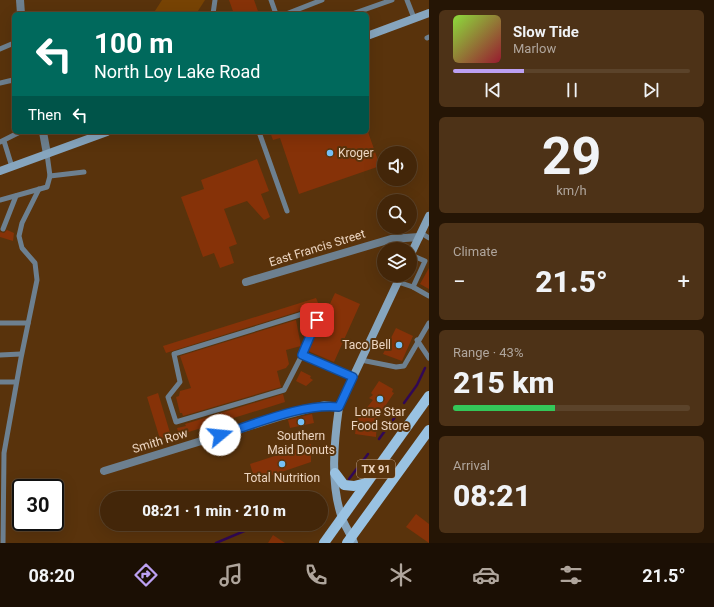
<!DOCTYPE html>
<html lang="en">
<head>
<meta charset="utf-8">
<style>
  :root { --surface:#432609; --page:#4d3217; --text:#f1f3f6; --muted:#afa59c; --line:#5b432a; --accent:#bca0f2 }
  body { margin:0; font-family:Roboto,sans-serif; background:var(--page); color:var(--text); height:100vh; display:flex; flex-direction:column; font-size:15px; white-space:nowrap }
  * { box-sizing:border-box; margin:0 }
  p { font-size:13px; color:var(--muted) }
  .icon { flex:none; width:22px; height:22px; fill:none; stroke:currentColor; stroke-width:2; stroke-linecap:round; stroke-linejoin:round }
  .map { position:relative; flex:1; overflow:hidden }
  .details { display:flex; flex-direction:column; gap:10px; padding:10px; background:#251505; width:285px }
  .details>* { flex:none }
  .top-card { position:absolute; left:12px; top:12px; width:357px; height:122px; border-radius:6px; box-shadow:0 4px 16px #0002,0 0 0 1px var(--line); background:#00695c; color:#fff; overflow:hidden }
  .tools { position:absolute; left:377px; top:146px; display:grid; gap:8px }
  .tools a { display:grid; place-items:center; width:40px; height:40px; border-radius:50%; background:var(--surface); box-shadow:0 4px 16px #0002,0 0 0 1px var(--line); font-size:20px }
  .speed { position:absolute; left:12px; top:479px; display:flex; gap:8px; font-size:20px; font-weight:700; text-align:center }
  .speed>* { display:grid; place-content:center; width:52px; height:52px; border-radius:50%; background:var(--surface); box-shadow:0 4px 16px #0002,0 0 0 1px var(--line); line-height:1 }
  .speed .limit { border:2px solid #111; border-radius:6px; background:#fff; color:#111 }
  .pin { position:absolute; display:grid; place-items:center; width:34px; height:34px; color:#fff; margin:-17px; border-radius:8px; box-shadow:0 2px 6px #0006 }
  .me { position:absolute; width:44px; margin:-22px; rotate:73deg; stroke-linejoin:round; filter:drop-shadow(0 0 3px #0008) }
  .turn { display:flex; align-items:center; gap:14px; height:84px; padding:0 16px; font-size:18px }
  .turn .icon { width:52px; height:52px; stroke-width:2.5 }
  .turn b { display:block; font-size:28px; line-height:34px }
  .then { display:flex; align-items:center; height:38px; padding:0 16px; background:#0003; gap:8px; font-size:15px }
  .big { font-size:30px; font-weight:800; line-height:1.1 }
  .details .card { flex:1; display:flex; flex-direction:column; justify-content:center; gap:6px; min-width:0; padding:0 14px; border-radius:6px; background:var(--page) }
  .details .dial { align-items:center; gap:0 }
  .dial b { font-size:52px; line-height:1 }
  .song { display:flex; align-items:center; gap:12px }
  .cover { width:48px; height:48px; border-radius:6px; background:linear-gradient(135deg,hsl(90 70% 55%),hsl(350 70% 35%)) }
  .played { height:4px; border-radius:2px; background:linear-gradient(90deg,var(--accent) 30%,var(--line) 30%) }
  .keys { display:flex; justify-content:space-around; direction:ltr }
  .heat { display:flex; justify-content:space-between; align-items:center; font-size:22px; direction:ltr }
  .charge { height:6px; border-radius:3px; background:linear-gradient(90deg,#34c759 43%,var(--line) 0) }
  .trip { position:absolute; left:100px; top:491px; width:228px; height:40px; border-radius:20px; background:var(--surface); box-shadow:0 4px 16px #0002,0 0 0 1px var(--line); font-weight:800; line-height:40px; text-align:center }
  .menu { display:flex; height:64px; justify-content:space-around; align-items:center; background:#1b0f04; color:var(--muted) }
  .menu .icon { width:28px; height:28px }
  .menu .active { color:var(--accent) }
  .menu b { font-size:18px; color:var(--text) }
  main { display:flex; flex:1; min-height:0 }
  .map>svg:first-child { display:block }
  .green { fill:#774304 }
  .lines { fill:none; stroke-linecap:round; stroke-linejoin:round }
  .stream { stroke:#310855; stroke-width:2.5 }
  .building { fill:#863208 }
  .lane { stroke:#6d8090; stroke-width:5 }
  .street { stroke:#6d8090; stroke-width:8 }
  .secondary { stroke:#86a5be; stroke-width:8 }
  .primary { stroke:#99c2e2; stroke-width:10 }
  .route-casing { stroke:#114b97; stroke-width:10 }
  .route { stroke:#1a73e8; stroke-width:7 }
  .poi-dot { fill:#76c0f7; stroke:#59330c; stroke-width:1.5 }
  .labels { text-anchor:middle; stroke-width:4; stroke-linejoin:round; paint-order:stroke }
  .shield { fill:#59330c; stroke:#c0a48b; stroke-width:1 }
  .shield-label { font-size:11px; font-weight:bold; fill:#ecd5c1 }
  .poi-label { font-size:12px; fill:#ecd5c1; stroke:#59330c }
  .street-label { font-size:12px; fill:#ecd5c1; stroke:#59330c }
</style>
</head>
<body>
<main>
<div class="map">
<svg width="429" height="543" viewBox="0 0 429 543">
  <rect width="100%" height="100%" fill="#59330c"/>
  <!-- green -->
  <polygon class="green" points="162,0 205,0 196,14 153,14"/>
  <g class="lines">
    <!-- stream -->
    <g class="stream">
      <polyline points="404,403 417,385 425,368"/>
      <polyline points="379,439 395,417"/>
      <polyline points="349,479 368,454"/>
      <polyline points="216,543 261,524"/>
    </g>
  </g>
  <!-- building -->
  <g class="building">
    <polygon points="229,0 254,0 259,14 234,14"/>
    <polygon points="270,132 368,132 380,166 299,194 280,138 273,140"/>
    <polygon points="257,159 269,191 261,194 270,217 264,220 247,201 224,209 237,244 229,247 234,263 220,268 214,253 203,257 181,197 204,189 201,180"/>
    <polygon points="7,230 14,233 13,241 0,237 0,232 4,233"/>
    <polygon points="429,268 429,289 420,284"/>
    <polygon points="335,293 360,304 334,362 308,351"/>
    <polygon points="316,298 319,305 166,353 163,346"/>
    <polygon points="296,320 301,346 286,350 289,364 286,368 277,371 281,387 183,416 182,413 180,413 176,397 179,396 180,391 191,388 180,356"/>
    <polygon points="396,328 413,336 402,361 383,354"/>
    <polygon points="301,371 311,376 310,378 313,380 306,386 296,381"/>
    <polygon points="379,381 393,389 392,392 394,393 377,418 376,437 355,434 357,420 373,400 369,398 373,395 371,393"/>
    <polygon points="158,393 171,436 160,439 147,397"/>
    <polygon points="283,394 285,402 179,435 177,428 186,426 185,424"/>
    <polygon points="312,414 314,423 290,428 288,420"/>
    <polygon points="311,444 311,462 255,481 250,464"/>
    <polygon points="416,514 429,524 429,543 406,527"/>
    <polygon points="273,535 285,543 268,543"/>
  </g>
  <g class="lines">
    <!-- lane -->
    <g class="lane">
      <polyline points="271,0 276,14"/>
      <polyline points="407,0 414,18"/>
      <polyline points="213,14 215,0"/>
      <polyline points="286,14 322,0"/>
      <polyline points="352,14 392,0"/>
      <polyline points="427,38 429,37"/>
      <polyline points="0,49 14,43"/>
      <polyline points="0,83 13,80 14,84"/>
      <polyline points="259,132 287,211"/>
      <polyline points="4,141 12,167"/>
      <polyline points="0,142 20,132"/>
      <polyline points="50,176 84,172"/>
      <polyline points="0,200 47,187 50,176 47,154"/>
      <polyline points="3,229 16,196"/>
      <polyline points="421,233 429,238"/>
      <polyline points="411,255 425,261 413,287"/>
      <polyline points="398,282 413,287 429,296"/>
      <polyline points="0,323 28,323"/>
      <polyline points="417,340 429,358"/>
      <polyline points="0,355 21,354"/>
      <polyline points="302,355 322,308 174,354 180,382 168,397 176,422 284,390 302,355 353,377"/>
      <polyline points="361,360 396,367 404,366 429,323"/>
      <polyline points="0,382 16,382"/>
      <polyline points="3,543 4,453 21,358 37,280 35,263 22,248 19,236 22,223 39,189"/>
    </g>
    <!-- street -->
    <g class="street">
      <polyline points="20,0 21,14"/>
      <polyline points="43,132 47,154"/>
      <polyline points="246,282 391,239 419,237"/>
      <polyline points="104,471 279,417 324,405 339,407"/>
    </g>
    <!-- secondary -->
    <g class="secondary">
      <polyline points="367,36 429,13"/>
      <polyline points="0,171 107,132"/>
      <polyline points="410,256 429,216"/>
      <path d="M354,543C351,534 345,527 342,518C330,484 334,442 339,407L401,275"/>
    </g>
    <!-- primary -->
    <g class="primary">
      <polyline points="335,473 344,485 354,486 366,483"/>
      <polyline points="324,543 429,396"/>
      <polyline points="347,543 429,430"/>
    </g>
  </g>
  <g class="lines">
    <defs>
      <path id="route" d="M220,435C256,424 302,403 339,407L353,377L302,355L317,320"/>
    </defs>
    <!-- route casing -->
    <use href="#route" class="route-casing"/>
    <!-- route -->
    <use href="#route" class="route"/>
  </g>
  <!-- markers -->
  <g class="poi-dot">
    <circle cx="330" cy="153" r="4"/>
    <circle cx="399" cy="345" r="4"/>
    <circle cx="380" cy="399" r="4"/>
    <circle cx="301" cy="422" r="4"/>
    <circle cx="282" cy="464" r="4"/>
  </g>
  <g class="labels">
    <!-- shield labels -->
    <rect class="shield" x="357" y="460" width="38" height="18" rx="3"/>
    <g class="shield-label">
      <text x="376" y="473">TX 91</text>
    </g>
    <!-- poi labels -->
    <g class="poi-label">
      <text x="338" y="157" text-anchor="start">Kroger</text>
      <text x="391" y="349" text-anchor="end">Taco Bell</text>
      <text x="380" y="416">Lone Star<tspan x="380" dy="14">Food Store</tspan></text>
      <text x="301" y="440">Southern<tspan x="301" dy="14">Maid Donuts</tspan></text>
      <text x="282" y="482">Total Nutrition</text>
    </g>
    <!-- street labels -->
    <g class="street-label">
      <text transform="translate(317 248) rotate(-17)" y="4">East Francis Street</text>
      <text transform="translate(160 441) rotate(-17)" y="4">Smith Row</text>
    </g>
  </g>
</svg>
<div class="tools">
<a><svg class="icon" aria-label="sound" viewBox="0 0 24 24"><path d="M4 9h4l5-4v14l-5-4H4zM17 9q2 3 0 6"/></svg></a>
<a><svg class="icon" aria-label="search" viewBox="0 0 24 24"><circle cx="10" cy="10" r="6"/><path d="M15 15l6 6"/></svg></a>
<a><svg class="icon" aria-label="layers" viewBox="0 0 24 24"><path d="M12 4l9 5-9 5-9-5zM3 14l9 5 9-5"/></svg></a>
</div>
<div class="speed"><div class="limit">30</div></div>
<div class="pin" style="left:317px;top:320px;background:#d93025"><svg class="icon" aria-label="arrive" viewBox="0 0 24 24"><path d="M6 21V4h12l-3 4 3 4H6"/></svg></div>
<svg class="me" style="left:220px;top:435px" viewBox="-20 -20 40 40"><circle r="19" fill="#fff"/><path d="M0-13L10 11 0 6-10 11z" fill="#1a73e8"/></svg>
<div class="trip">08:21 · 1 min · 210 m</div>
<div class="top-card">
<div class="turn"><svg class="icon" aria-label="left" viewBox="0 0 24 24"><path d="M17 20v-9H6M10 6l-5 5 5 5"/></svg><div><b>100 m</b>North Loy Lake Road</div></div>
<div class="then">Then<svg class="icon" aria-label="left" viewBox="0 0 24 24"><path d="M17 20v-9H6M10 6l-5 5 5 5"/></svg></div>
</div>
</div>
<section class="details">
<div class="card">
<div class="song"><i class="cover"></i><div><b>Slow Tide</b><p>Marlow</p></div></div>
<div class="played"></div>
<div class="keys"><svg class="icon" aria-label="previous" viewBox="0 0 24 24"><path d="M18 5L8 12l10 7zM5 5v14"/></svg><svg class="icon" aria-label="pause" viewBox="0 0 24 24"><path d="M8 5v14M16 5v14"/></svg><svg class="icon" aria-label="next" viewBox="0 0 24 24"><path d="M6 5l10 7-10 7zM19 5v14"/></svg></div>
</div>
<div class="card dial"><b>29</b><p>km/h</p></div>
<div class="card"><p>Climate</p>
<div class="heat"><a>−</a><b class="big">21.5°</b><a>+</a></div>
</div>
<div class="card"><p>Range · 43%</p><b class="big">215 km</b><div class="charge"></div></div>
<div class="card"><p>Arrival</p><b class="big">08:21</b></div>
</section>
</main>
<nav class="menu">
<b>08:20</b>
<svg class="icon active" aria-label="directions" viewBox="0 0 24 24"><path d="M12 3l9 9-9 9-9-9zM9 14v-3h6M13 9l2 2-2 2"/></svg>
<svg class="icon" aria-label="music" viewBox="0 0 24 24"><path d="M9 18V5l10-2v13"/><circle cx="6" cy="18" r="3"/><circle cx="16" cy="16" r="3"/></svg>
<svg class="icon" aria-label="phone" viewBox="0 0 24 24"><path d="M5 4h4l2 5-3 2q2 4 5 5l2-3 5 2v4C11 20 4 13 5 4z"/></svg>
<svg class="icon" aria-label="climate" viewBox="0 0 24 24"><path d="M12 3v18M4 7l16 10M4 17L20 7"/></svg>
<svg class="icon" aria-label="car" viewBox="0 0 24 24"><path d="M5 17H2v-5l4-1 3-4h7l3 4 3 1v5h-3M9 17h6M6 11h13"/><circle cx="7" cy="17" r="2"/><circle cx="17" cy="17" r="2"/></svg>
<svg class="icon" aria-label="filters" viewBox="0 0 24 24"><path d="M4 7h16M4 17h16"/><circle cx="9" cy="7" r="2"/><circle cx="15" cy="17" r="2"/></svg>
<b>21.5°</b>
</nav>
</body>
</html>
